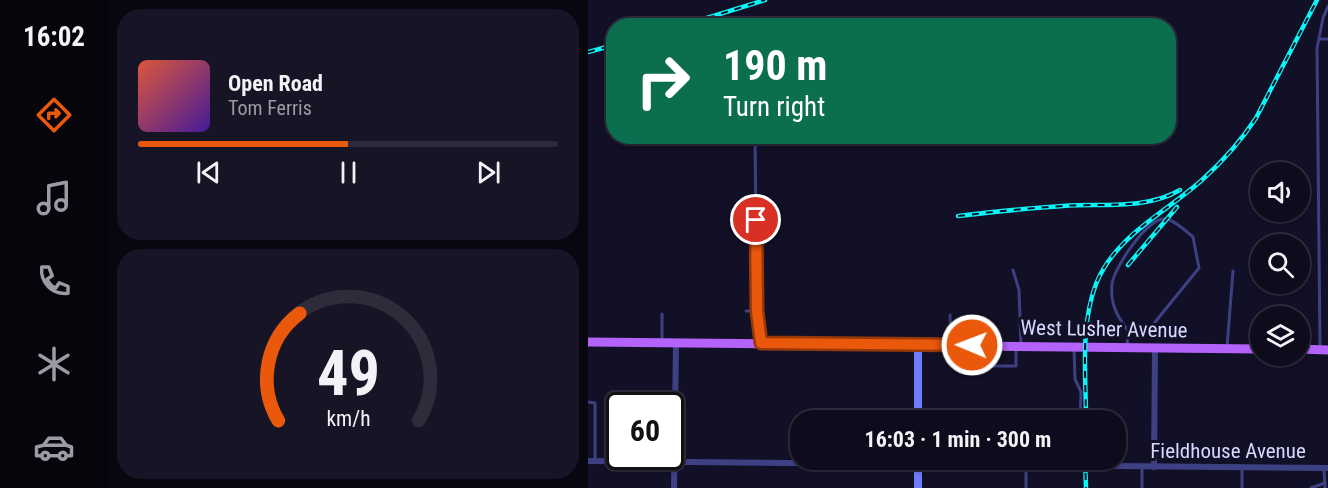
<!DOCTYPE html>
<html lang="en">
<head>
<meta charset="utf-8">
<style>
  :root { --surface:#0e0c1c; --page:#171525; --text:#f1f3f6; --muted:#9b9ba3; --line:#2e2c3b; --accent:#ea580c }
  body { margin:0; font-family:"Roboto Condensed",sans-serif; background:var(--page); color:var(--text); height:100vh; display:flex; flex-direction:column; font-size:22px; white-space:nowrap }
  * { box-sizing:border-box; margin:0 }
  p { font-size:20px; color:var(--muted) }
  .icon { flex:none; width:33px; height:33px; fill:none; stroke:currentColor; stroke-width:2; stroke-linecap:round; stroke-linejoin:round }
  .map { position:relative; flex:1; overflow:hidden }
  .panel { display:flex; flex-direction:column; gap:9px; padding:9px; background:#08070f; width:480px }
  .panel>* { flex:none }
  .top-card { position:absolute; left:18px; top:18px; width:570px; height:126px; border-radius:24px; box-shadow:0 2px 4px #0004,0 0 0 2px var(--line); background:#0b6e4f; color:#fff; overflow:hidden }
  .fabs { position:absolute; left:662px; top:162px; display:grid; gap:12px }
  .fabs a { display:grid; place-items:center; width:60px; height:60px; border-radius:50%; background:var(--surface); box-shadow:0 2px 4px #0004,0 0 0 2px var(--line); font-size:30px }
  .speed { position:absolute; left:18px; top:392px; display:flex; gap:12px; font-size:30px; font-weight:700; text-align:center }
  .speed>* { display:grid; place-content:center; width:78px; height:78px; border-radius:50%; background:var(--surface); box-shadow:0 2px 4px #0004,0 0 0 2px var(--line); line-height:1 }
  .speed .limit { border:3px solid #111; border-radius:9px; background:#fff; color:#111 }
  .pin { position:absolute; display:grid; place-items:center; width:51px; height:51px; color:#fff; margin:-26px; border:3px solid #fff; border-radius:50%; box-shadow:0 2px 6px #0007 }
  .me { position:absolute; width:66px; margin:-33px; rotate:271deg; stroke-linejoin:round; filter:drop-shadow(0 0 4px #0008) }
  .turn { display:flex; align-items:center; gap:21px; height:126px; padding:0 18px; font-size:27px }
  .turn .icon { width:78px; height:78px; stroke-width:2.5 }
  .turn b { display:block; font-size:42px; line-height:51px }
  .panel .card { flex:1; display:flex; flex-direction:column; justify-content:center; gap:9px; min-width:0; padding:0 21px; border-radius:24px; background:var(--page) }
  .panel .dial { align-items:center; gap:0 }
  .dial svg { height:156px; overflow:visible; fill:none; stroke:var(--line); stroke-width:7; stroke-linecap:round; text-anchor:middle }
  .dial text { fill:var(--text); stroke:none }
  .song { display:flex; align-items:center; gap:18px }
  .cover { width:72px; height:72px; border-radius:9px; background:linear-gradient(135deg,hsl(10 70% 55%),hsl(260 70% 35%)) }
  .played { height:6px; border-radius:3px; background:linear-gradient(90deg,var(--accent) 50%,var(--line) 50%) }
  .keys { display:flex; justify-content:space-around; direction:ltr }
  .trip { position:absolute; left:202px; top:410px; width:336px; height:60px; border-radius:24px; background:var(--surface); box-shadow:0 2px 4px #0004,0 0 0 2px var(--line); font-weight:700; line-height:60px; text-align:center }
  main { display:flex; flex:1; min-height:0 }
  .dock { display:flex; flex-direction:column; width:108px; justify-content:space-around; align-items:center; background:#06050b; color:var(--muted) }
  .dock .icon { width:42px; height:42px }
  .dock .selected { color:var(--accent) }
  .dock b { font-size:27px; color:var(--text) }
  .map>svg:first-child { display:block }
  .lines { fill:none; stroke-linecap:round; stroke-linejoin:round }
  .lane { stroke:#3d4184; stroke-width:3 }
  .street { stroke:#3d4184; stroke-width:6 }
  .secondary { stroke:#717bfa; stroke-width:8 }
  .primary { stroke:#b362fa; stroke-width:9 }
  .rail-casing { stroke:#0af5f7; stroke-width:4.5 }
  .rail { stroke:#121026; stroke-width:2; stroke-dasharray:7; stroke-linecap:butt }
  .route-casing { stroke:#983908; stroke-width:15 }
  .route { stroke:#ea580c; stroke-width:10 }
  .labels { text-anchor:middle; stroke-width:6; stroke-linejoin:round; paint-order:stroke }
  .street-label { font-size:21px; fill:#d8d7fe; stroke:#121026 }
</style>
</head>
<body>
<main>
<nav class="dock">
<b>16:02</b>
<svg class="icon selected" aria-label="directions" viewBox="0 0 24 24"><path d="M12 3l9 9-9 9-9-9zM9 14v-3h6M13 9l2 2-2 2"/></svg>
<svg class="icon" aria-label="music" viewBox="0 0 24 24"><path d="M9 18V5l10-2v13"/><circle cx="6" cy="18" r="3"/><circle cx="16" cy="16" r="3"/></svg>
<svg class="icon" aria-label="phone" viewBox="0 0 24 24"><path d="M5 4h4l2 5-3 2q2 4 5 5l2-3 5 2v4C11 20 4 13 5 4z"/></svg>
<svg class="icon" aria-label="climate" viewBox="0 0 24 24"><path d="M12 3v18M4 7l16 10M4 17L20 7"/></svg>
<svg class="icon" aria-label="car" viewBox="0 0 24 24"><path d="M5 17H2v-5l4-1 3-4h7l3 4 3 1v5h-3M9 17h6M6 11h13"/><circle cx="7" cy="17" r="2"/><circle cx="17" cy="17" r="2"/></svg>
</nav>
<section class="panel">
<div class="card">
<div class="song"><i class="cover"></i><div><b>Open Road</b><p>Tom Ferris</p></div></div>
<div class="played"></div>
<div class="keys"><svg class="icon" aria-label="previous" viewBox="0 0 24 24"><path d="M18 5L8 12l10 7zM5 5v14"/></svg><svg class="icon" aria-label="pause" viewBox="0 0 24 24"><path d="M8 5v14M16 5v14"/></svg><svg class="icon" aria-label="next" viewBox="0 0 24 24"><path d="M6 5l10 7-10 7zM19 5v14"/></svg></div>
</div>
<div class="card dial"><svg viewBox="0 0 100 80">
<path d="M14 69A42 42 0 1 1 86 69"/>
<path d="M14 69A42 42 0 0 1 25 14" stroke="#ea580c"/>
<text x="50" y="56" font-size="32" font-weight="700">49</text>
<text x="50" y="72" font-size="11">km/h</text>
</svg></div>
</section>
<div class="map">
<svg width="740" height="488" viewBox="0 0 740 488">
  <rect width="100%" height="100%" fill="#121026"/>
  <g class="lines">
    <!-- lane -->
    <g class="lane">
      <polyline points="731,39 740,39"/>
      <polyline points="167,136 169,311 173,342"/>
      <polyline points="425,270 431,290 433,344"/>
      <polyline points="158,311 169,311"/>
      <polyline points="362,315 363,343"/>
      <polyline points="74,341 74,314"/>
      <polyline points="405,347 405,366 428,366 428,349"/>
      <path d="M539,347L540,331L559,332L611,268L605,237C598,231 586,220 578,219C560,216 526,268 524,284C522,304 529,316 540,331"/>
      <polyline points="639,347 645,271"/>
      <polyline points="486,348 487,379 493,392 492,420"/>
      <polyline points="732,348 729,48 735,18 740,6"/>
      <polyline points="0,402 7,403 7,460"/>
      <polyline points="654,469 654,488"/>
      <polyline points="736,469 737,488"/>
      <polyline points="438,488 438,459"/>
      <polyline points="554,488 554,466"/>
      <polyline points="723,488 737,483"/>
    </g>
    <!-- street -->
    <g class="street">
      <polyline points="0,461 740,468"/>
      <polyline points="566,467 567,348"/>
      <polyline points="86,488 88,343"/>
    </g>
    <!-- secondary -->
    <g class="secondary">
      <polyline points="330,344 330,420"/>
      <polyline points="330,459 330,488"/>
    </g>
    <!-- primary -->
    <g class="primary">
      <polyline points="0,342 672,349"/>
      <polyline points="711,349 740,350"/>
    </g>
    <defs>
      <g id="rail">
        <polyline points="93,26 177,0"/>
        <polyline points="0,52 26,45"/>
        <path d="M370,216C405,212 440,208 475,206C513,203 558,210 592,190"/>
        <polyline points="540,265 589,207"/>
        <path d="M498,420C498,376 492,326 508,284C527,236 577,213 614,180C634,162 653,141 668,118L729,0"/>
        <polyline points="497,459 498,488"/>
      </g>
    </defs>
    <!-- rail casing -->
    <use href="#rail" class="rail-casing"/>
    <!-- rail -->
    <use href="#rail" class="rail"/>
  </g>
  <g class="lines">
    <defs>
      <polyline id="route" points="168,220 169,311 173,343 384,345"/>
    </defs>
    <!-- route casing -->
    <use href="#route" class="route-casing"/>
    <!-- route -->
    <use href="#route" class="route"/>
  </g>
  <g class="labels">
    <!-- street labels -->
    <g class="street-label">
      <text transform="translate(516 329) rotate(1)" y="7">West Lusher Avenue</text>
      <text x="640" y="458">Fieldhouse Avenue</text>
    </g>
  </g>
</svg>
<div class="fabs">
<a><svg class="icon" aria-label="sound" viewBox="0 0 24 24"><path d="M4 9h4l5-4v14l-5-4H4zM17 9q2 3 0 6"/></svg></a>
<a><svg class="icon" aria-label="search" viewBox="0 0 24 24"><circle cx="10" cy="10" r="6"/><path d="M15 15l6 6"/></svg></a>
<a><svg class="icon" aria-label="layers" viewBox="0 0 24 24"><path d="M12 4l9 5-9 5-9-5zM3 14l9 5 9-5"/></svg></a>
</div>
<div class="speed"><div class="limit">60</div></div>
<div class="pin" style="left:168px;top:220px;background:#d93025"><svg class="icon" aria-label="arrive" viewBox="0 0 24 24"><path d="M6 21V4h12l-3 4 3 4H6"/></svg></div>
<svg class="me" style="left:384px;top:345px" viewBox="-20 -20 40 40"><circle r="17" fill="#ea580c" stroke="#fff" stroke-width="3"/><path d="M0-11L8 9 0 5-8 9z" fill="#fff"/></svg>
<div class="trip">16:03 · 1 min · 300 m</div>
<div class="top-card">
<div class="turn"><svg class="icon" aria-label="right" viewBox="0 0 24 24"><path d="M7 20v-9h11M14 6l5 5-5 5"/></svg><div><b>190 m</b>Turn right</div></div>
</div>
</div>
</main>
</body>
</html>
